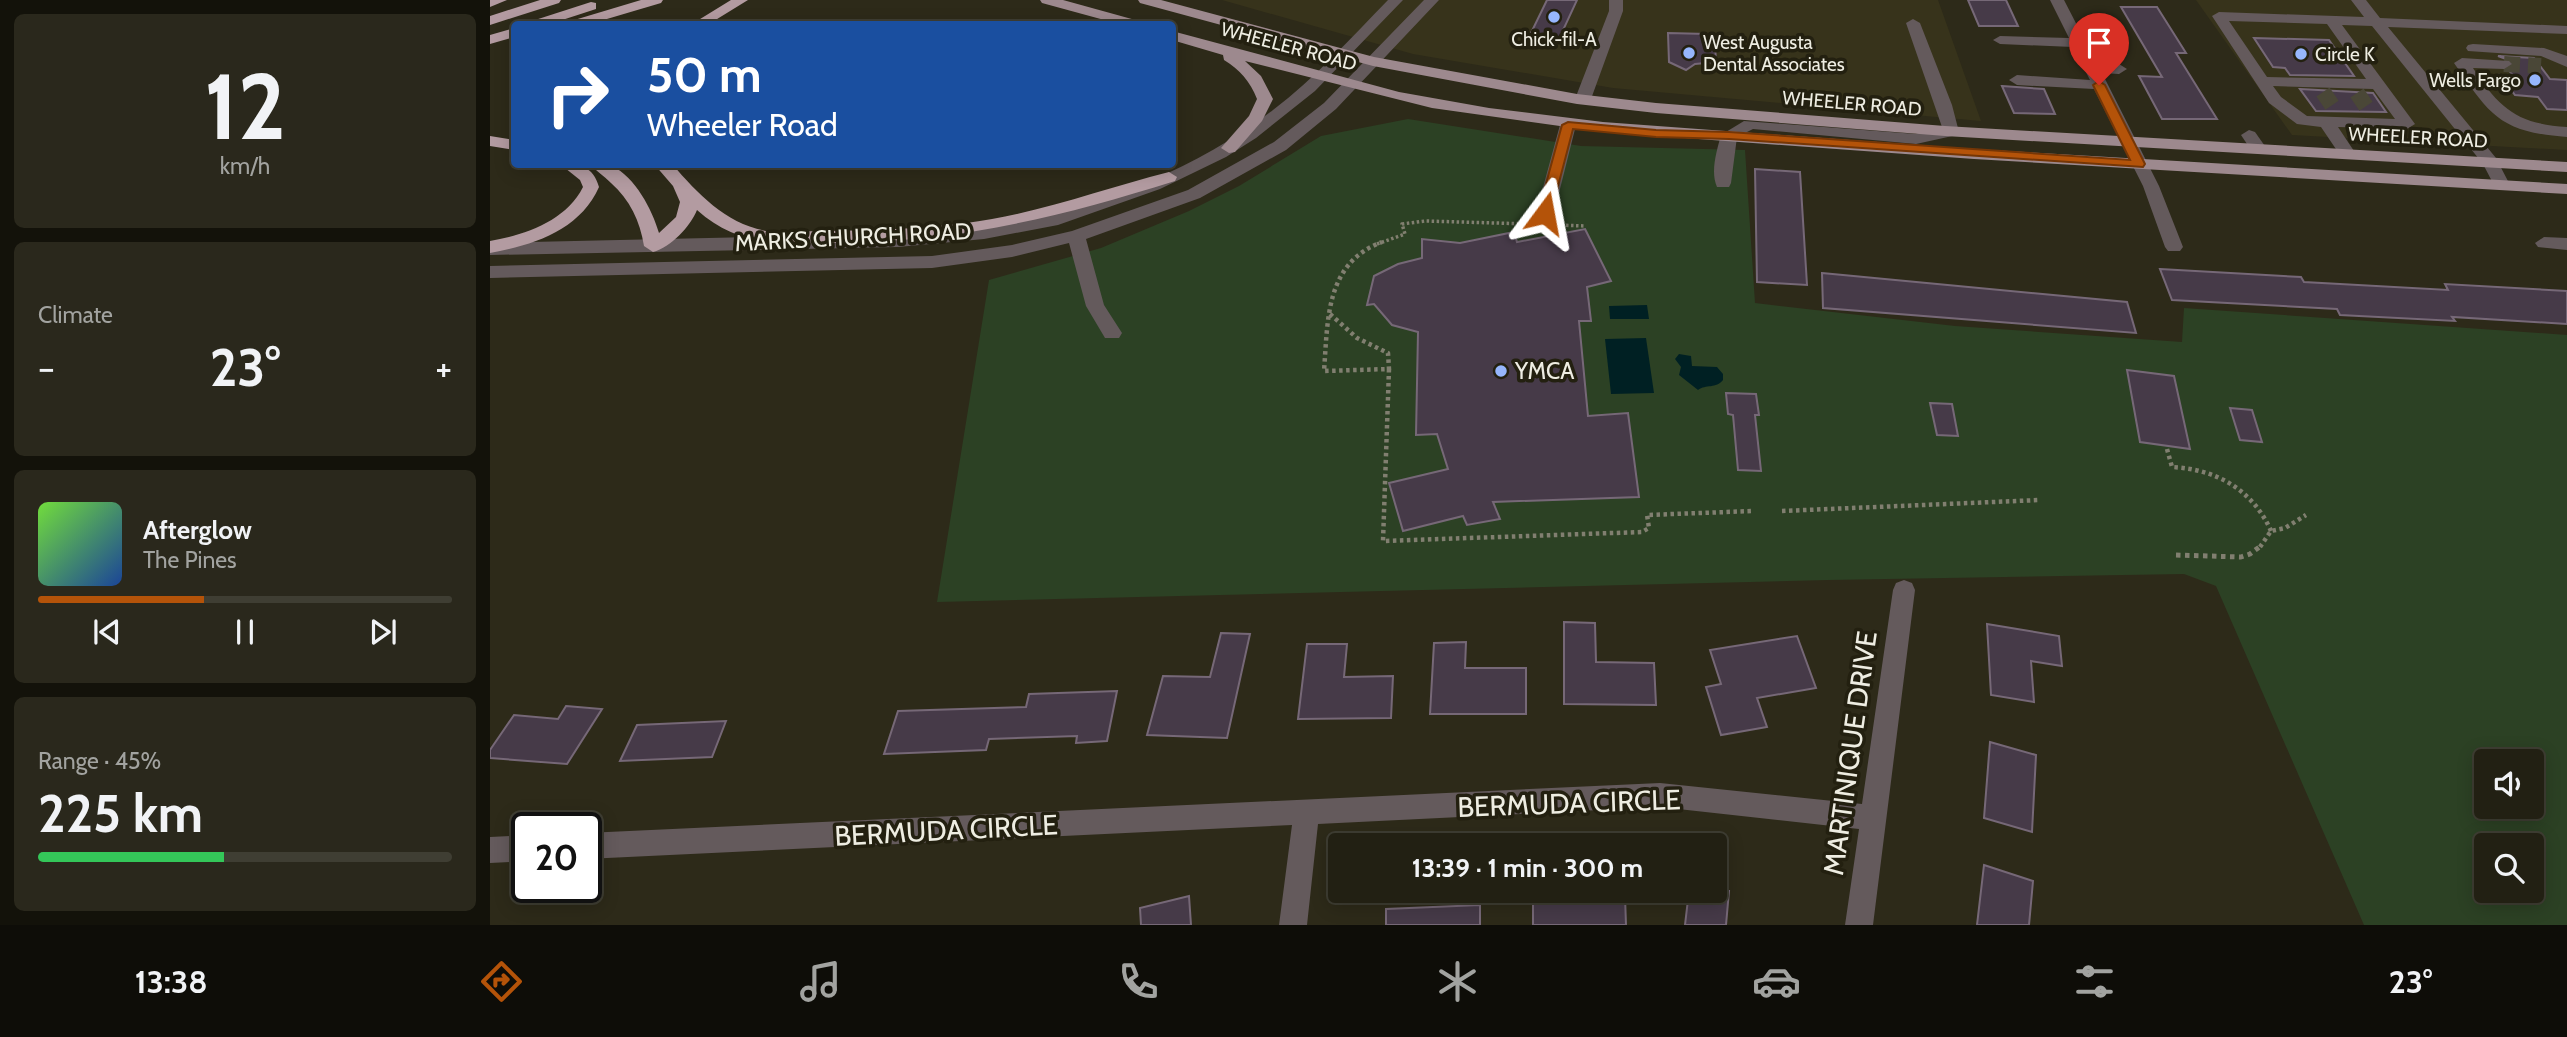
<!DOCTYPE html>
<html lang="en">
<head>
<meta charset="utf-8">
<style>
  :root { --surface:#222013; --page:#2a281c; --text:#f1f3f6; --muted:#a2a3a0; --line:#3f3e33; --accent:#b45309 }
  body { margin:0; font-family:Cabin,sans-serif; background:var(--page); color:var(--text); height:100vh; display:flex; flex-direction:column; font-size:26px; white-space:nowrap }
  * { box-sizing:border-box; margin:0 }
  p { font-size:23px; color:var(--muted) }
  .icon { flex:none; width:38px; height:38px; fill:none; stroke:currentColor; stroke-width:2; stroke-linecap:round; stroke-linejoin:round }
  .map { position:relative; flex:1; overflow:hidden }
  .panel { display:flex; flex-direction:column; gap:14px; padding:14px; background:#13120a; width:490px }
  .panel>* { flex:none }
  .guide { position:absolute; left:21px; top:21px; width:665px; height:147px; border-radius:7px; box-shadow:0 4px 18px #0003,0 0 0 2px var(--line); background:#1a4fa0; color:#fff; overflow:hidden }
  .tools { position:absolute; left:1984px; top:749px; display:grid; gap:14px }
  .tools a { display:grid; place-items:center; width:70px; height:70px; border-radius:7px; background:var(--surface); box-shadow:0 4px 18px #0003,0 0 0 2px var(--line); font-size:35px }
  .speed { position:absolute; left:21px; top:812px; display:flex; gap:14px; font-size:35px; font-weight:700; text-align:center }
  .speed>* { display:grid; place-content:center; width:91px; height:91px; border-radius:50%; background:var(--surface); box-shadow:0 4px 18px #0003,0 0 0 2px var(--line); line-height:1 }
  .speed .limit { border:4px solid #111; border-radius:10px; background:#fff; color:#111 }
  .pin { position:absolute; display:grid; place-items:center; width:60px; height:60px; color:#fff; margin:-72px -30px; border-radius:50% 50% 50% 0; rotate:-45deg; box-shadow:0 0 7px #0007 }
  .pin .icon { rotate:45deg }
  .me { position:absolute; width:77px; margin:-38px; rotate:13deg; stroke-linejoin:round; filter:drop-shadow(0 0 5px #0008) }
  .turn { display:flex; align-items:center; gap:24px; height:147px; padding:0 21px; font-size:32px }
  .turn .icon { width:91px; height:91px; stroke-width:2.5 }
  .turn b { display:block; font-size:49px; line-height:60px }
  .big { font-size:52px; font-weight:800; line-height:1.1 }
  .panel .card { flex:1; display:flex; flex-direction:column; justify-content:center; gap:10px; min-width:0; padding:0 24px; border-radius:10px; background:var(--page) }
  .panel .dial { align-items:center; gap:0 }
  .dial b { font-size:91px; line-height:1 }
  .song { display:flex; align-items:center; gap:21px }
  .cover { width:84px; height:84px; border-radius:10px; background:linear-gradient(135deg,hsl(100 70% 55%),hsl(220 70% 35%)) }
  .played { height:7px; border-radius:4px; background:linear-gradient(90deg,var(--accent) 40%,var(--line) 40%) }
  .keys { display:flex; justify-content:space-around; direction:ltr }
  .heat { display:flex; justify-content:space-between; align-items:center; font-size:38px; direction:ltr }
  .charge { height:10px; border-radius:5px; background:linear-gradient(90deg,#34c759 45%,var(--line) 0) }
  .trip { position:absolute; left:838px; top:833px; width:399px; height:70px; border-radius:7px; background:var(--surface); box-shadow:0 4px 18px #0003,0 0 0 2px var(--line); font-weight:800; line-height:70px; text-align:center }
  .menu { display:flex; height:112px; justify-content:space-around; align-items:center; background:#0e0d08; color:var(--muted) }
  .menu .icon { width:49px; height:49px }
  .menu .active { color:var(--accent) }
  .menu b { font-size:32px; color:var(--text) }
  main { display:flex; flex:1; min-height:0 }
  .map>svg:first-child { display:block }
  .built { fill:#37331b }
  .green { fill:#2c4124; fill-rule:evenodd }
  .water { fill:#002023 }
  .building { fill:#463a48; stroke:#766877; stroke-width:2 }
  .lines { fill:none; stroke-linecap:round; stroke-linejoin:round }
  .minor-tunnel { stroke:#4a4737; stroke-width:16; stroke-dasharray:16 8; stroke-linecap:butt }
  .path-far2 { stroke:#817f70; stroke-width:3.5; stroke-dasharray:2.5 2.5; stroke-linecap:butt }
  .path-far1 { stroke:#817f70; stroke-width:4.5; stroke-dasharray:3.5 3.5; stroke-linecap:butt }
  .path { stroke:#817f70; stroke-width:5; stroke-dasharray:4.5 4.5; stroke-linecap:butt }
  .minor { fill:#645a5c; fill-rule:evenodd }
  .major { fill:#9d898e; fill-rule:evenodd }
  .highway { fill:#b39ba1; fill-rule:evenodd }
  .route { fill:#b45309; stroke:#753606; stroke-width:2 }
  .poi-dot { fill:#96b6fd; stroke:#232010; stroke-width:2.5 }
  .labels { text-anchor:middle; stroke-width:7; stroke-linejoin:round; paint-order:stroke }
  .far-poi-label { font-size:19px; fill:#eeede2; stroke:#232010; text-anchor:start }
  .far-street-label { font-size:19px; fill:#eeede2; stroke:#232010 }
  .street-label { font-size:23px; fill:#eeede2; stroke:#232010 }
  .poi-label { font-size:23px; fill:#eeede2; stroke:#232010; text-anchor:start }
  .near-street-label { font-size:28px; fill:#eeede2; stroke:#232010 }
</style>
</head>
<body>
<main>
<section class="panel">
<div class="card dial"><b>12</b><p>km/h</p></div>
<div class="card"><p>Climate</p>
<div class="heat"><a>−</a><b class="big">23°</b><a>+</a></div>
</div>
<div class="card">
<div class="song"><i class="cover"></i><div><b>Afterglow</b><p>The Pines</p></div></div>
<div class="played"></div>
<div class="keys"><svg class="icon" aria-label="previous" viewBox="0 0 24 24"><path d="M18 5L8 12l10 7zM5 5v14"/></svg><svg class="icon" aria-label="pause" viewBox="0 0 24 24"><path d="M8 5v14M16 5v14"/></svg><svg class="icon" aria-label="next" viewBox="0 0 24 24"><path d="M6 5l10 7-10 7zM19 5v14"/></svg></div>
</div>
<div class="card"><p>Range · 45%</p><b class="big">225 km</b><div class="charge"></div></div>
</section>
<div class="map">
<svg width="2077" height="925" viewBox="0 0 2077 925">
  <rect width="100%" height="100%" fill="#2d2a19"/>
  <!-- built -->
  <g class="built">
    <polygon points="732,0 1448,0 1491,121 1123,88 923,54"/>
    <polygon points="1706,0 2077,0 2077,150 1802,135"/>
  </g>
  <!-- green -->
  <path class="green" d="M918,119L1091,146L1255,150L1265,303L1465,326L1692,342L1694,308L2077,335V925H1874L1726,586L1694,574L1338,580L447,602L499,280L611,248L699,211L749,186L831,136ZM1997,761H2042V807H1997ZM1997,845H2042V891H1997Z"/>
  <!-- water -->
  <g class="water">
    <polygon points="1157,305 1159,319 1120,319 1119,306"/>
    <polygon points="1156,338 1164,393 1121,394 1115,339"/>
    <path d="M1189,354L1201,356L1202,366L1227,367L1233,374V380C1226,389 1216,384 1208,390L1189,375L1191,367L1185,359Z"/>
  </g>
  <!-- building -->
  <g class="building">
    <polygon points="1057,0 1087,0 1069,39 1040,35"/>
    <polygon points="1478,0 1516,0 1528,26 1489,26"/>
    <polygon points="1631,7 1667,7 1696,53 1686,53 1727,119 1672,119 1649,76 1672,77"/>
    <polygon points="1178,33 1217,34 1225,43 1226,62 1205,64 1196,70 1179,62"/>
    <polygon points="1764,38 1839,40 1864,76 1800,75 1795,68 1783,67"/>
    <polygon points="2008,56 2044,58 2060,79 2077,80 2077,110 2057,109 2048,97 2025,95 2010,75 2023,76 2018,69 2023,66 2024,62"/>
    <polygon points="1512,86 1554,89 1565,114 1524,113"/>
    <polygon points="1810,89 1883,93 1896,112 1826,111"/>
    <polygon points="1265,169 1310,172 1317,285 1267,282"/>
    <polygon points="1095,229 1121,281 1097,287 1101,321 1089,321 1098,416 1138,413 1149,497 1003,502 1010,519 977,525 973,516 913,531 899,483 958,469 947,434 926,435 928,332 902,325 884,304 877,305 884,276 908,264 932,258 932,239 970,243 1024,232 1027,242"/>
    <polygon points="1670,269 1811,277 1814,282 1958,290 1955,284 2077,291 2077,324 1962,317 1965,321 1850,315 1847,309 1682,300"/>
    <polygon points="1332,273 1637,302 1646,333 1333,308"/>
    <polygon points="1637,370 1684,376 1700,449 1650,442"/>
    <polygon points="1236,393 1266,394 1269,415 1265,415 1271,471 1248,470 1243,415 1238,414"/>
    <polygon points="1440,403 1462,404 1468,436 1447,435"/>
    <polygon points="1740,408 1762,410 1772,442 1750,440"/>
    <polygon points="1074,622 1105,623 1106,662 1164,663 1166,705 1074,704"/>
    <polygon points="1497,624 1569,636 1572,666 1541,661 1544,702 1501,695"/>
    <polygon points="731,633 760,634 737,738 657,735 673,676 720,677"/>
    <polygon points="1307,636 1326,688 1267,698 1277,727 1231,735 1216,687 1231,684 1220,650"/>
    <polygon points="976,642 975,668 1036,668 1036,714 940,714 944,643"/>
    <polygon points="817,644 857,644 854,677 903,676 901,718 808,719"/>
    <polygon points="627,691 617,741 586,743 587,736 499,739 496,750 394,754 408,711 536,707 539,694"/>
    <polygon points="76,706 112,709 77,764 0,758 0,750 24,715 68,719"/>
    <polygon points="236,721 222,757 130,761 147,725"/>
    <polygon points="1500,742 1546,755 1542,832 1494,818"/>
    <polygon points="1494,865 1543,881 1539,925 1487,925"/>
    <polygon points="1199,891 1239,891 1236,925 1195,925"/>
    <polygon points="1043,894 1135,896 1136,925 1043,925"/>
    <polygon points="699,896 701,925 651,925 650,908"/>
    <polygon points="990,905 990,925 896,925 896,909"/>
  </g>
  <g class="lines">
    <!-- minor-tunnel -->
    <g class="minor-tunnel">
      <polyline points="2014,64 2051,66"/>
      <polyline points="1833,92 1846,111"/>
      <polyline points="1867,93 1880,112"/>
    </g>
    <!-- path-far2 -->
    <g class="path-far2">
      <polyline points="1066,225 1096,226"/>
      <polyline points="887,244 915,234 912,224 935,221 1040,224"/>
    </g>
    <!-- path-far1 -->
    <g class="path-far1">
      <path d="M840,314L867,338L898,353L899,369L834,371C838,320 835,263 892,242"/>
      <polyline points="899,369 893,541 1152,532 1159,528 1157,515 1263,511"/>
      <path d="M1677,449L1682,467C1726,469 1763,490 1781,531"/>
      <polyline points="1292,511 1550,500"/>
      <polyline points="1770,547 1781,531 1795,528 1816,515"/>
    </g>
    <!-- path -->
    <polyline class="path" points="1686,555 1751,557 1760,554 1772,545"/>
    <!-- minor -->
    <g class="minor">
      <path d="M898,0H913L825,91L766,138L736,157L670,189L568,225L494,239L408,247L0,255V243L442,233C564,223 685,185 783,110C825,78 861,38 898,0Z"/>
      <polygon points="934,0 949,0 846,109 796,150 710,198 596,239 614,305 632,333 629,338 615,338 596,306 579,243 522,257 442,268 0,278 0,266 442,256 522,245 582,231 698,190 784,142 834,103"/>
      <polygon points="1119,0 1133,0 1133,11 1101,99 1099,102 1087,102 1085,99 1119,11"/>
      <polygon points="1560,0 1574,0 1607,64 1629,64 1637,69 1629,74 1612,73 1669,186 1693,247 1690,251 1678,251 1675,247 1653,186 1604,89 1527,85 1519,80 1527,75 1600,80 1583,47 1510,44 1503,40 1510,36 1579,38"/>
      <path d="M1861,0H1876L1890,18L2077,26V34L1898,27L2006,158L2020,185L2018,189H2006L1993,164L1882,26L1852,25L1925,124L1917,129L1848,127L1866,154L1858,159L1852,158L1831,127L1807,124L1779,103L1722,16L1729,12L1874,17ZM1739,21L1837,24L1876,79L1777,77ZM1783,86L1883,89L1905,119L1817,116L1791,97Z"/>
      <path d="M1423,19L1430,23L1462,105L1469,132L1467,135L1426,144L1263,129L1247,137L1241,183L1239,187H1227C1220,172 1227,150 1231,135L1254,121L1426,134L1452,127L1416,23Z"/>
      <polygon points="1983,44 2054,48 2077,56 2077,67 2051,56 1978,51 1976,48 1978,45"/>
      <path d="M1972,58L2019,61L2022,64L2014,69L1983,68C2009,108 2027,124 2077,127V137C2009,132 2000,115 1964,63Z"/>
      <polygon points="1078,120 1086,125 1064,213 1055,219 1049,217 1046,213 1070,125"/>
      <polygon points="1759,130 1765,132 1777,149 1775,153 1763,153 1751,135"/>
      <polygon points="2054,237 2077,238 2077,250 2048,247 2045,243"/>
      <polygon points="1414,580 1422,583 1425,590 1383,925 1355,925 1369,829 1170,807 828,824 817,925 789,925 802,825 96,859 96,833 1170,783 1372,804 1403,590 1406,583"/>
      <polygon points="37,835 37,861 0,863 0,837"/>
    </g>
    <!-- major -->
    <g class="major">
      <polygon points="550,0 573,0 649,21 651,24 629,24 552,3"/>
      <polygon points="648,0 671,0 884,57 1087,94 1166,103 1455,126 2077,162 2077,172 1455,136 1166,113 1087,104 883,66 650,3"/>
      <path d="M682,31L909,92L999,108L1113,122L1484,149L2077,184V194L1484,159L1113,132L942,108L755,61L771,76L783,99L772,121L745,152L739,153L731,148L759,116L767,99C760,81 750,70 734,60L733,55L682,40Z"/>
    </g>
    <!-- highway -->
    <g class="highway">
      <polygon points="0,0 17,0 0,7"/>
      <polygon points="50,0 71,0 69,3 0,25 0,16"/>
      <polygon points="151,0 173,0 171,3 100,24 79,24 81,21"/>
      <polygon points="241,0 258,0 219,24 202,24"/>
      <polygon points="101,2 106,3 106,9 60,24 40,24 42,21"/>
      <polygon points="24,28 24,37 0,44 0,35"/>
      <polygon points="0,136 24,140 24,150 0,146"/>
      <path d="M70,164C90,164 103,166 109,187C90,230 44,245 0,253V241C35,235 76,221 93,187L90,180Z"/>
      <path d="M100,164C107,164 116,163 122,166C145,177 162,209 169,233L186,217L190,202L183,186L164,164H182C210,196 238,226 282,232C356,230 429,232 502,219C563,208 620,187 679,172L687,177L685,181C567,218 471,241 347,243C292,243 251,249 207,210C200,227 181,247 163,252L154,246C150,221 140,200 121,183C114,176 106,171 100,164Z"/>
    </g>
  </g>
  <!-- route -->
  <polygon class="route" points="1609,81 1615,85 1655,164 1653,167 1239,139 1166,137 1083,129 1061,213 1055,217 1048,213 1072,125 1078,122 1166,130 1239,132 1640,160 1603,85"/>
  <!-- markers -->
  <g class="poi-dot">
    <circle cx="1064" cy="17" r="7"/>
    <circle cx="1199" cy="53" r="7"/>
    <circle cx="1811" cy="54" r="7"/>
    <circle cx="2045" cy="80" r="7"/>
    <circle cx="1011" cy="371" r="7"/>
  </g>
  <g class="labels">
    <!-- far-poi labels -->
    <g class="far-poi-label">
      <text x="1064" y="46" text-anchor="middle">Chick-fil-A</text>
      <text x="1213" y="49">West Augusta<tspan x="1213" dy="22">Dental Associates</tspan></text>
      <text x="1825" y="61">Circle K</text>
      <text x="2031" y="87" text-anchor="end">Wells Fargo</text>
    </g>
    <!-- far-street labels -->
    <g class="far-street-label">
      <text transform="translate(799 46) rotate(15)" y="7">WHEELER ROAD</text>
      <text transform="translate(1362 103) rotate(5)" y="7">WHEELER ROAD</text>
      <text transform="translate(1928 137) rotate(3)" y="7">WHEELER ROAD</text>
    </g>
    <!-- street labels -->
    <g class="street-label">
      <text transform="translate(363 237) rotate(-3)" y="8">MARKS CHURCH ROAD</text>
    </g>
    <!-- poi labels -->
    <g class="poi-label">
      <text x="1025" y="379">YMCA</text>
    </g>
    <!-- near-street labels -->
    <g class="near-street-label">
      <text transform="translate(1360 753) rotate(-82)" y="10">MARTINIQUE DRIVE</text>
      <text transform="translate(1079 803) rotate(-2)" y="10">BERMUDA CIRCLE</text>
      <text transform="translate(456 830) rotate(-3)" y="10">BERMUDA CIRCLE</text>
    </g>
  </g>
</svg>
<div class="tools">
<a><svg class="icon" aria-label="sound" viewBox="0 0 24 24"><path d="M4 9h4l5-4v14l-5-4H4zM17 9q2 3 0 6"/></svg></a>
<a><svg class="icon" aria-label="search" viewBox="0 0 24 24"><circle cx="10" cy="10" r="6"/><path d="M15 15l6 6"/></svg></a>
</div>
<div class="speed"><div class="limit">20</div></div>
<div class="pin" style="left:1609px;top:85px;background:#d93025"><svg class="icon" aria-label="arrive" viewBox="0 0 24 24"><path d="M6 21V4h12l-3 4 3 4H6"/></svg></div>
<svg class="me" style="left:1055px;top:213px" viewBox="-20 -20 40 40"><path d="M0-17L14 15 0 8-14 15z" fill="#b45309" stroke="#fff" stroke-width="4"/></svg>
<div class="trip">13:39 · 1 min · 300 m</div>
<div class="guide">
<div class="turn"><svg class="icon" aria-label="right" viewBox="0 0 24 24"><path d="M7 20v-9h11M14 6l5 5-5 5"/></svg><div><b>50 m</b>Wheeler Road</div></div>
</div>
</div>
</main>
<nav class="menu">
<b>13:38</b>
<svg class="icon active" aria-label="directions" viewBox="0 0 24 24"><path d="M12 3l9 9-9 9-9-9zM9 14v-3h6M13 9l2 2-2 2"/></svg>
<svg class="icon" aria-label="music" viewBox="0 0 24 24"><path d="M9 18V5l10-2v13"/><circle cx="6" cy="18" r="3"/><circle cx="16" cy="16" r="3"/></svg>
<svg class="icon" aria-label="phone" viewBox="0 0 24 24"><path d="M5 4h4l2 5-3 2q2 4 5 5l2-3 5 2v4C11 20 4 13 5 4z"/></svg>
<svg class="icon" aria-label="climate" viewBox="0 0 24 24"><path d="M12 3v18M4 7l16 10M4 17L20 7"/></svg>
<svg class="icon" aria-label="car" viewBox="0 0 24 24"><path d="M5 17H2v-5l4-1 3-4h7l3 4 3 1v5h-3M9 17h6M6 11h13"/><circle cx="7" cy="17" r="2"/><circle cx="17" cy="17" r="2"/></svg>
<svg class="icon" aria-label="filters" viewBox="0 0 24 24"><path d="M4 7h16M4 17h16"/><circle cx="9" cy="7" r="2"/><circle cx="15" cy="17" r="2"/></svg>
<b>23°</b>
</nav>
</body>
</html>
